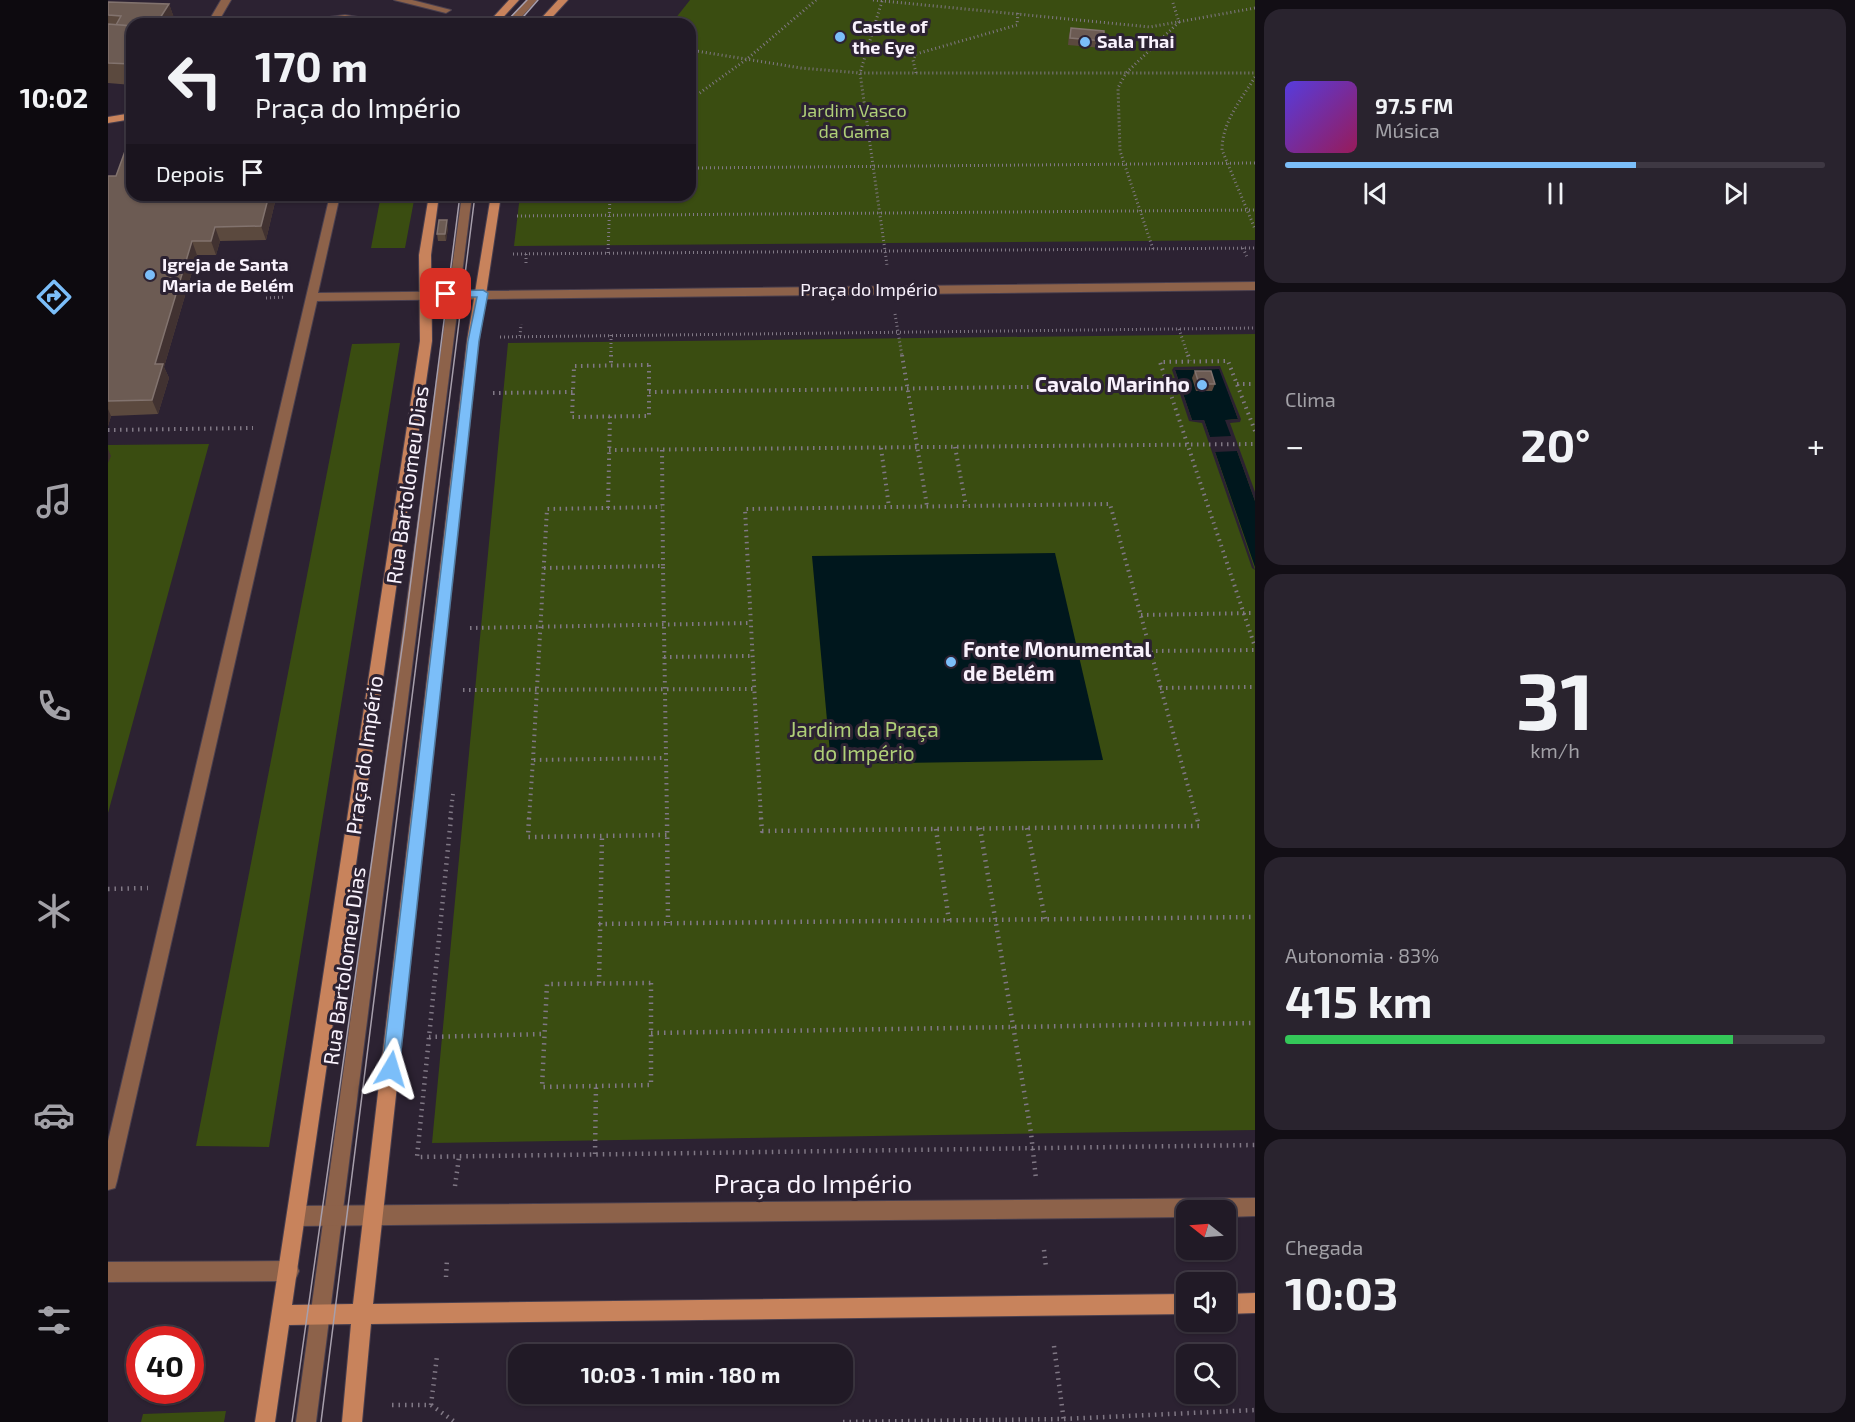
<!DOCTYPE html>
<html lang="pt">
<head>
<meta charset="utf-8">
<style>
  :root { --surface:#211a26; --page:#29232e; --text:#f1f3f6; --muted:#a2a1a7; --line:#3e3843; --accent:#7bbef9 }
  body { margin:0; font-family:"Exo 2",sans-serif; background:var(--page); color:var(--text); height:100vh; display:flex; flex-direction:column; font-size:22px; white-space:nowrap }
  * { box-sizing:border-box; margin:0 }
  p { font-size:20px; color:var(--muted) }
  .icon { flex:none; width:33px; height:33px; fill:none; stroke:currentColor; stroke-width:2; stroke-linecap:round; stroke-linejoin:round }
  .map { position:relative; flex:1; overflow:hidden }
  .panel { display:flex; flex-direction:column; gap:9px; padding:9px; background:#120e15; width:600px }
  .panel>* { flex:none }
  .hud { position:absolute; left:18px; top:18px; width:570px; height:183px; border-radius:18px; box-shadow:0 2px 4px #0004,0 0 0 2px var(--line); background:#211a26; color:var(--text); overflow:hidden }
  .needle { width:39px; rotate:287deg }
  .tools { position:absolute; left:1068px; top:1200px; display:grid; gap:12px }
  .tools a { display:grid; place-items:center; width:60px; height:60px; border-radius:12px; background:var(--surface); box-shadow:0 2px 4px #0004,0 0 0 2px var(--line); font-size:30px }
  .speed { position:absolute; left:18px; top:1326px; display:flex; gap:12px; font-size:30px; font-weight:700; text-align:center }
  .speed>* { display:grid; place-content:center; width:78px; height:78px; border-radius:50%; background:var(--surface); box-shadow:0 2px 4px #0004,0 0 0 2px var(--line); line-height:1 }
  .speed .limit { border:9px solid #d22; background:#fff; color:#111 }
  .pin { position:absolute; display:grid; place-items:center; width:51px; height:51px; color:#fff; margin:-26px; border-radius:12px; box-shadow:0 3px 9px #0006 }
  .me { position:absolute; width:66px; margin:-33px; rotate:7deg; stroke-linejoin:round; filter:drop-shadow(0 0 4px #0008) }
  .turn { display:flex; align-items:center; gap:21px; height:126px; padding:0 30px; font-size:27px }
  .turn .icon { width:78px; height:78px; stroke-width:2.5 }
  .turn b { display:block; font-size:42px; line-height:51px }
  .then { display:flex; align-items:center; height:57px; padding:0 30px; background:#0003; gap:12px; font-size:22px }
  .big { font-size:45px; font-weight:700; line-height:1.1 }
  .panel .card { flex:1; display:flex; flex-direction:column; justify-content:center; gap:9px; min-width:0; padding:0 21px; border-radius:18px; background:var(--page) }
  .panel .dial { align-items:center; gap:0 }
  .dial b { font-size:78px; line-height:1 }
  .song { display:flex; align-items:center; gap:18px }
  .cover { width:72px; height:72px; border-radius:9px; background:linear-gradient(135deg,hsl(250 70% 55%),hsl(330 70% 35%)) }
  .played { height:6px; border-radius:3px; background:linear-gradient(90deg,var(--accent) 65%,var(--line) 65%) }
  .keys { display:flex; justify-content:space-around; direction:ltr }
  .heat { display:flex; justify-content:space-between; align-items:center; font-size:33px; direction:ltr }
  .charge { height:9px; border-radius:4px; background:linear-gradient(90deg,#34c759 83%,var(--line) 0) }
  .trip { position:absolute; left:400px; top:1344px; width:345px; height:60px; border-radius:18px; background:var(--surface); box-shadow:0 2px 4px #0004,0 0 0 2px var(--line); font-weight:700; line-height:60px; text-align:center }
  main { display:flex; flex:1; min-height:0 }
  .dock { display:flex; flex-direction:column; width:108px; justify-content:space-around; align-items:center; background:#0d0a0f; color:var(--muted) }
  .dock .icon { width:42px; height:42px }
  .dock .current { color:var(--accent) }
  .dock b { font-size:27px; color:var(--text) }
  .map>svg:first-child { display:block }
  .green { fill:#3a4d11 }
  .water { fill:#00171d }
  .pier { fill:#2c2232; fill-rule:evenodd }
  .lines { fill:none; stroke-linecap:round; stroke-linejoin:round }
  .lane-casing { stroke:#493f4e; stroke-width:2 }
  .street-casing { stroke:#493f4e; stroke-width:2 }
  .secondary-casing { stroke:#493f4e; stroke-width:2 }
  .path-far2 { stroke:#807885; stroke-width:3; stroke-dasharray:1 3; stroke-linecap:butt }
  .path-far1 { stroke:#807885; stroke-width:4; stroke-dasharray:1.5 4.5; stroke-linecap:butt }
  .path { stroke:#807885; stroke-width:4.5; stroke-dasharray:1.5 5; stroke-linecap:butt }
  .lane { fill:#8d624a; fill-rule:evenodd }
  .street { fill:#8d624a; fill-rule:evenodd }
  .secondary { fill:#c8835c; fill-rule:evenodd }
  .tram { stroke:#a79fac; stroke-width:1.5 }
  .wall { fill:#5b493e }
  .shaded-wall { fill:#413231 }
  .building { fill:#6c5b53; stroke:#82736e; stroke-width:1.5 }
  .route { fill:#7bbef9; stroke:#507ca2; stroke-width:1.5 }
  .poi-dot { fill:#7bbef9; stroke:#2c2232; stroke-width:2 }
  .labels { text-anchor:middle; stroke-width:6; stroke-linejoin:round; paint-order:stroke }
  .far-poi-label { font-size:18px; font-weight:bold; fill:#f9f2fd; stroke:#2c2232; text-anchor:start }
  .far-park-label { font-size:18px; fill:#afcf78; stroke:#2c2232 }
  .far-street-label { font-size:18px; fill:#f9f2fd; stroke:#2c2232 }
  .poi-label { font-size:21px; font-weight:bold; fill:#f9f2fd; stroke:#2c2232; text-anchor:end }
  .street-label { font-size:21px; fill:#f9f2fd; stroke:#2c2232 }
  .park-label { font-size:21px; fill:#afcf78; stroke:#2c2232 }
  .near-street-label { font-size:26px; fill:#f9f2fd; stroke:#2c2232 }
</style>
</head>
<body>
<main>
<nav class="dock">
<b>10:02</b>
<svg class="icon current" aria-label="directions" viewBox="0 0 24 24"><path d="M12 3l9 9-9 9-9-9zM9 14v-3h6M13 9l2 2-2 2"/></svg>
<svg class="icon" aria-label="music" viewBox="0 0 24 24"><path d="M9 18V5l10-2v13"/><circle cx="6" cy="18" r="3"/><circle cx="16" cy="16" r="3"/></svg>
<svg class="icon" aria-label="phone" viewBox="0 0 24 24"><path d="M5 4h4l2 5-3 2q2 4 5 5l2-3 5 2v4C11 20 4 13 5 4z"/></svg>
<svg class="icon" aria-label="climate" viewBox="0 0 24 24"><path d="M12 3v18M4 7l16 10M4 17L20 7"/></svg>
<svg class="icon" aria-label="car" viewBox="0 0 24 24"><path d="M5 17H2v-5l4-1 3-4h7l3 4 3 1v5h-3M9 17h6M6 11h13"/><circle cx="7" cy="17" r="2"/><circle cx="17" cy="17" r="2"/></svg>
<svg class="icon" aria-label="filters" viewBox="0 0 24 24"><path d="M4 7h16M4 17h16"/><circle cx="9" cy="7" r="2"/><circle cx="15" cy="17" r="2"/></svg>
</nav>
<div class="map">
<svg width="1147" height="1422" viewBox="0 0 1147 1422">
  <rect width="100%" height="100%" fill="#2c2232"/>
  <!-- green -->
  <g class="green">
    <polygon points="582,0 1147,0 1147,240 406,246 412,195 582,195 582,24 563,24"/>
    <polygon points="273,195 307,195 297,248 263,248"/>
    <polygon points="1147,334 1147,1130 324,1143 400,343"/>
    <polygon points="292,343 161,1147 88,1146 244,344"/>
    <polygon points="101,444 0,813 0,445"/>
    <polygon points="118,1411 116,1422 33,1422 35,1414"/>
  </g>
  <!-- water -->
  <g class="water">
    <polygon points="1112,369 1130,419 1118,420 1147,501 1147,567 1096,420 1084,420 1067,370"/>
    <polygon points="947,553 995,760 723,764 704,556"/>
  </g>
  <!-- pier -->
  <path class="pier" d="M1112,366L1133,419L1132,422L1122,423L1147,492V501L1129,451L1107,452L1147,570L1144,568L1094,423L1081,421L1064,370L1066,367ZM1111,369L1130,419L1117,420L1123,436L1102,437L1096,420H1084L1067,370Z"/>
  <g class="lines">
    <defs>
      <g id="lane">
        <polygon points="419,0 429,0 407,24 397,24"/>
        <polygon points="237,15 276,21 281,24 237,21 185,24 190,21"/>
        <polygon points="354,195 364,195 208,1422 188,1422"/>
      </g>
      <g id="street">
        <polygon points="113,0 123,0 109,24 99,24"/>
        <polygon points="286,0 304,0 343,10 338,13"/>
        <polygon points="222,195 232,195 210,293 1147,282 1147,290 209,301 9,1181 7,1188 0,1190 0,1141"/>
        <polygon points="1147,1198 1147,1216 1118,1217 1118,1210 1078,1210 1078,1217 189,1226 182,1223 179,1216 182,1209 189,1206"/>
        <polygon points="181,1261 188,1264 191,1271 188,1278 181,1281 0,1282 0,1262"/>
      </g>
      <g id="secondary">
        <polygon points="401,0 411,0 389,24 379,24"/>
        <polygon points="450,0 460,0 438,24 428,24"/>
        <polygon points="24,113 24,119 0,123 0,117"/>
        <polygon points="321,195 331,195 323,255 324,341 184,1305 245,1304 359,341 383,195 393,195 371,341 265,1304 1078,1294 1078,1314 263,1324 254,1422 234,1422 243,1324 181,1325 167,1422 147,1422 312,341 311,255"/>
        <polygon points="1147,1293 1147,1313 1118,1314 1118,1294"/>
      </g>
    </defs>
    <!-- lane casing -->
    <use href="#lane" class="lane-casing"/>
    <!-- street casing -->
    <use href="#street" class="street-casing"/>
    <!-- secondary casing -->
    <use href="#secondary" class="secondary-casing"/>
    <!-- path-far2 -->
    <g class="path-far2">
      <polyline points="765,0 1042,27 1147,8"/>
      <polyline points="774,1 752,73 779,265"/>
      <polyline points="582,50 693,68 752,73 1147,73"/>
      <polyline points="808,73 805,60 808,54 909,25 910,13"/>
      <path d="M1147,77C1133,100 1114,122 1114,150L1147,229"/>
      <polyline points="582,100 639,59 708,0"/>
      <polyline points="582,168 1147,163"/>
      <polyline points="409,216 1147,210"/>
      <polyline points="1135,248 1139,257"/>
      <polyline points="1045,249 1012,151 1010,88 1018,73 1071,22 1064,0"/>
      <polyline points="500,253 502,195"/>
      <polyline points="405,254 1147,248"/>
      <polyline points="418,254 418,263"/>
      <polyline points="158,298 178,297"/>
      <polyline points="787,314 794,356"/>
      <polyline points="1071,329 1080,356"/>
      <polyline points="503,335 503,356"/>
      <polyline points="412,336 413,324"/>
      <polyline points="392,337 1147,328"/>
    </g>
    <!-- path-far1 -->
    <g class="path-far1">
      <polyline points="503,355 503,366"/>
      <polyline points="794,355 819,506"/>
      <polyline points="1080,355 1082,361"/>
      <polygon points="541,365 541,416 464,417 466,366"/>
      <polyline points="1129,384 1147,384"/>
      <polyline points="541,392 1060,385"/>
      <polyline points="385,393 465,392"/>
      <polyline points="0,430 145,428"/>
      <polyline points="1147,431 1120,361 1052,362 1147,647"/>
      <polyline points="847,447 858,506"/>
      <polyline points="773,448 781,507"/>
      <polyline points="501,450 1147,444"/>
      <polyline points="554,450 555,566"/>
      <polyline points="500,508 502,416"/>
      <polyline points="436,568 555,566 559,819"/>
      <polyline points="1033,615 1147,613"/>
      <polyline points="362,628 643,623"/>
      <polyline points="1042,651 1147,650"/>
      <polyline points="556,657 645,656"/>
      <polyline points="1052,688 1147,687"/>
      <polyline points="355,690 647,689"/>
      <polyline points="425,760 439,509 554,507"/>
      <polyline points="342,819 345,794"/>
      <polyline points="421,819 425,760 557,758"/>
      <polyline points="653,819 637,509 1002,504 1089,819"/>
    </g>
    <!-- path -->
    <g class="path">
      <polyline points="343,818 309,1157 1147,1145"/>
      <polyline points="421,818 420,837 559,835"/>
      <polyline points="559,818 560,923"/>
      <polyline points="653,818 654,831 1091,826 1089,818"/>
      <polyline points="872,828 923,1133 928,1179"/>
      <polyline points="919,828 937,919"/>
      <polyline points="828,829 841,921"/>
      <polyline points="0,889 40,888"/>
      <polyline points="491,924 1147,917"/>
      <polyline points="491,983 494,836"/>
      <polygon points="543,983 543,1085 434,1087 439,984"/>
      <polyline points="543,1033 1147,1023"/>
      <polyline points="321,1037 436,1034"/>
      <polyline points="487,1154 488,1086"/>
      <polyline points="347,1186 351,1157"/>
      <polyline points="936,1250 938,1267"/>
      <polyline points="338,1277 339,1259"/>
      <polyline points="946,1346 956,1422"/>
      <polyline points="284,1405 323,1405 347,1422"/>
      <polyline points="323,1405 329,1356"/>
      <polyline points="735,1422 955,1419 1147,1410"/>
    </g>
    <!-- lane -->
    <use href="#lane" class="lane"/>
    <!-- street -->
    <use href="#street" class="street"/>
    <!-- secondary -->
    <use href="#secondary" class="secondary"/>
    <!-- tram -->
    <g class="tram">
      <polyline points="190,24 237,18 276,24"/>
      <polyline points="396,24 419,0"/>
      <polyline points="409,24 430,0"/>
      <polyline points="184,1422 297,627 352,195"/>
      <polyline points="213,1422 367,195"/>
    </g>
  </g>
  <!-- wall -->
  <g class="wall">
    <polygon points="0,2 61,4 66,18 65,20 24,24 24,85 0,83"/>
    <polygon points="963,28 996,41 994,48 960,45 961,35"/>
    <polygon points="0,176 24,195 167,202 158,240 112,241 108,255 89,255 56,367 61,378 50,414 3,416 0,426"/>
    <polygon points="340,228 338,241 330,241 329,234"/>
    <polygon points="1087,371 1107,384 1104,391 1088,391 1084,378"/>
  </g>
  <!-- shaded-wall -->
  <g class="shaded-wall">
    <polygon points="61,4 66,18 65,20 66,24 54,24 52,18"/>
    <polygon points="161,195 165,195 167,202 158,240 153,226"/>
    <polygon points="339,220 340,228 338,241 337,234"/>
    <polygon points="107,227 112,241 108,255 103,241"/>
    <polygon points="84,241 89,255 56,367 61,378 50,414 44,400 47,364"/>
    <polygon points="0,409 3,416 0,426"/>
    <polygon points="0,449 3,456 0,463"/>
  </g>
  <!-- building -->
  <g class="building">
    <polygon points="0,2 61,4 52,18 64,18 61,24 24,24 24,26 8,25 13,16 0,15"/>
    <polygon points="201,21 204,24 193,24"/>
    <polygon points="0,24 24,26 24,64 0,63"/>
    <polygon points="963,28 996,31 996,41 962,38"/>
    <polygon points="24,132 24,195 161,195 153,226 107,227 103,241 84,241 47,364 55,364 44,400 0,401 0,176 8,176"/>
    <polygon points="331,220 339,220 337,234 329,234"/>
    <polygon points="1087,371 1103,371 1107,384 1091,384"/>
  </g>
  <!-- route -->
  <polygon class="route" points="375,290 380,293 371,341 291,1069 288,1075 283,1077 277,1075 274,1069 360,341 369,297 338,297 333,294 338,291"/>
  <!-- markers -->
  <g class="poi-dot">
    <circle cx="732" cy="37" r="6"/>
    <circle cx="977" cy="42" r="6"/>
    <circle cx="42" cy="275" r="6"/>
    <circle cx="1094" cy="385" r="6"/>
    <circle cx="843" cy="662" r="6"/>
  </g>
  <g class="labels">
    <!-- far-poi labels -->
    <g class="far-poi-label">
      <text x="744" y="33">Castle of<tspan x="744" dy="21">the Eye</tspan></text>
      <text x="989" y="48">Sala Thai</text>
      <text x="54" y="271">Igreja de Santa<tspan x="54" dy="21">Maria de Belém</tspan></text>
    </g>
    <!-- far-park labels -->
    <g class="far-park-label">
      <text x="746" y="117">Jardim Vasco<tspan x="746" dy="21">da Gama</tspan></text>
    </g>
    <!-- far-street labels -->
    <g class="far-street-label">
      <text x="761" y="296">Praça do Império</text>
    </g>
    <!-- poi labels -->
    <g class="poi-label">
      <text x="1082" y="392">Cavalo Marinho</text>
      <text x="855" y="657" text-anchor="start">Fonte Monumental<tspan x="855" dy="24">de Belém</tspan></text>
    </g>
    <!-- street labels -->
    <g class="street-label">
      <text transform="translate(300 485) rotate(-82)" y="7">Rua Bartolomeu Dias</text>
      <text transform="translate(257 755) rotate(-82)" y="7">Praça do Império</text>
      <text transform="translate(237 966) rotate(-82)" y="7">Rua Bartolomeu Dias</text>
    </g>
    <!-- park labels -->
    <g class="park-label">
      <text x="756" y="737">Jardim da Praça<tspan x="756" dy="24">do Império</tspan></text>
    </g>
    <!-- near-street labels -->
    <g class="near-street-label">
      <text x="705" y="1193">Praça do Império</text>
    </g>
  </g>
</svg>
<div class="tools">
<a><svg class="needle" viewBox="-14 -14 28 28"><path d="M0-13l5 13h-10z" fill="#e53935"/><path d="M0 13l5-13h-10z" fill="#a2a1a7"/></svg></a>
<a><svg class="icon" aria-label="sound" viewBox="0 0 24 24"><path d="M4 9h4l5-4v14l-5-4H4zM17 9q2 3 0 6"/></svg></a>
<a><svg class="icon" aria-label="search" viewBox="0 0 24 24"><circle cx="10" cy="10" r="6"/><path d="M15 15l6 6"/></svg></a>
</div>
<div class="speed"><div class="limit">40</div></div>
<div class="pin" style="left:338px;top:294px;background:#d93025"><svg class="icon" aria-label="arrive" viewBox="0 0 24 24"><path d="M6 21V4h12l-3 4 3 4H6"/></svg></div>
<svg class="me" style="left:283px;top:1069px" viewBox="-20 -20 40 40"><path d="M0-17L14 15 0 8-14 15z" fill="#7bbef9" stroke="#fff" stroke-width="4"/></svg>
<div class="trip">10:03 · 1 min · 180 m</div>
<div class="hud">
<div class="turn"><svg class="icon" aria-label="left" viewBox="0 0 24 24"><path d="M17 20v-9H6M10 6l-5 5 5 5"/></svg><div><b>170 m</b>Praça do Império</div></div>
<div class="then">Depois<svg class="icon" aria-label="arrive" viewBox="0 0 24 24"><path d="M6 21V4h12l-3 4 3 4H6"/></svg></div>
</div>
</div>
<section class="panel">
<div class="card">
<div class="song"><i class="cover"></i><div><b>97.5 FM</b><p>Música</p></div></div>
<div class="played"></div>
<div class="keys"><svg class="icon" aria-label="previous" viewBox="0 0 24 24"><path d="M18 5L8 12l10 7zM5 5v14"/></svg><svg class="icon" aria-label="pause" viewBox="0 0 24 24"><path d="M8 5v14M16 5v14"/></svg><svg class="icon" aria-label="next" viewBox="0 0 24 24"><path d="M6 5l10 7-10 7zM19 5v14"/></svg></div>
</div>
<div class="card"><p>Clima</p>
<div class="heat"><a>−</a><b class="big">20°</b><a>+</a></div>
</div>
<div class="card dial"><b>31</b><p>km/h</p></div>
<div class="card"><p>Autonomia · 83%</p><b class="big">415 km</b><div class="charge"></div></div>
<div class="card"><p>Chegada</p><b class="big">10:03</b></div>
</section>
</main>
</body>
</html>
